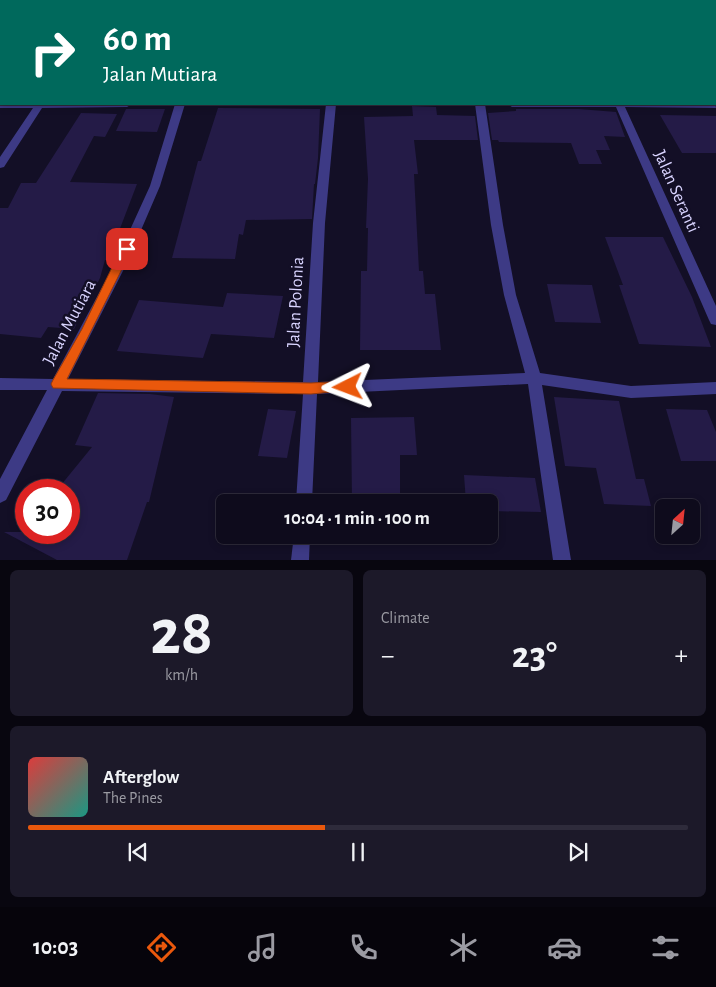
<!DOCTYPE html>
<html lang="en">
<head>
<meta charset="utf-8">
<style>
  :root { --surface:#0e0b1c; --page:#1c1929; --text:#f1f3f6; --muted:#9b9ba3; --line:#2e2b3b; --accent:#ea580c }
  body { margin:0; font-family:"Alegreya Sans",sans-serif; background:var(--page); color:var(--text); height:100vh; display:flex; flex-direction:column; font-size:19px; white-space:nowrap }
  * { box-sizing:border-box; margin:0 }
  p { font-size:16px; color:var(--muted) }
  .icon { flex:none; width:28px; height:28px; fill:none; stroke:currentColor; stroke-width:2; stroke-linecap:round; stroke-linejoin:round }
  .map { position:relative; height:560px; overflow:hidden }
  .side { display:flex; flex-direction:column; gap:10px; padding:10px; background:#08060f; flex:1 }
  .side>* { flex:none }
  .hud { position:absolute; left:0px; top:0px; width:716px; height:105px; box-shadow:0 2px 8px #0003,0 0 0 1px var(--line); background:#00695c; color:#fff; overflow:hidden }
  .needle { width:32px; rotate:27deg }
  .buttons { position:absolute; left:655px; top:499px; display:grid; gap:10px }
  .buttons a { display:grid; place-items:center; width:45px; height:45px; border-radius:8px; background:var(--surface); box-shadow:0 2px 8px #0003,0 0 0 1px var(--line); font-size:25px }
  .speed { position:absolute; left:15px; top:479px; display:flex; gap:10px; font-size:25px; font-weight:700; text-align:center }
  .speed>* { display:grid; place-content:center; width:65px; height:65px; border-radius:50%; background:var(--surface); box-shadow:0 2px 8px #0003,0 0 0 1px var(--line); line-height:1 }
  .speed .limit { border:8px solid #d22; background:#fff; color:#111 }
  .pin { position:absolute; display:grid; place-items:center; width:42px; height:42px; color:#fff; margin:-21px; border-radius:10px; box-shadow:0 2px 8px #0006 }
  .me { position:absolute; width:55px; margin:-28px; rotate:267deg; stroke-linejoin:round; filter:drop-shadow(0 0 4px #0008) }
  .turn { display:flex; align-items:center; gap:18px; height:105px; padding:0 20px; font-size:22px }
  .turn .icon { width:65px; height:65px; stroke-width:2.5 }
  .turn b { display:block; font-size:35px; line-height:42px }
  .big { font-size:38px; font-weight:700; line-height:1.1 }
  .side .widget { flex:1; display:flex; flex-direction:column; justify-content:center; gap:8px; min-width:0; padding:0 18px; border-radius:8px; background:var(--page) }
  .side .dial { align-items:center; gap:0 }
  .dial b { font-size:65px; line-height:1 }
  .song { display:flex; align-items:center; gap:15px }
  .cover { width:60px; height:60px; border-radius:8px; background:linear-gradient(135deg,hsl(0 70% 55%),hsl(170 70% 35%)) }
  .played { height:5px; border-radius:2px; background:linear-gradient(90deg,var(--accent) 45%,var(--line) 45%) }
  .keys { display:flex; justify-content:space-around; direction:ltr }
  .heat { display:flex; justify-content:space-between; align-items:center; font-size:28px; direction:ltr }
  .side .tiles { flex:1; display:grid; gap:10px; grid-template-columns:1fr 1fr }
  .widget:last-child { grid-column:span 2 }
  .trip { position:absolute; left:216px; top:494px; width:282px; height:50px; border-radius:8px; background:var(--surface); box-shadow:0 2px 8px #0003,0 0 0 1px var(--line); font-weight:700; line-height:50px; text-align:center }
  .tabs { display:flex; height:80px; justify-content:space-around; align-items:center; background:#06040b; color:var(--muted) }
  .tabs .icon { width:35px; height:35px }
  .tabs .current { color:var(--accent) }
  .tabs b { font-size:22px; color:var(--text) }
  .map>svg:first-child { display:block }
  .building { fill:#241b47 }
  .lines { fill:none; stroke-linecap:round; stroke-linejoin:round }
  .street { fill:#3d3a85; fill-rule:evenodd }
  .route { fill:#ea580c; stroke:#983908 }
  .labels { text-anchor:middle; stroke-width:5; stroke-linejoin:round; paint-order:stroke }
  .street-label { font-size:18px; fill:#d9d4ff; stroke:#130f26 }
</style>
</head>
<body>
<div class="map">
<svg width="716" height="560" viewBox="0 0 716 560">
  <rect width="100%" height="100%" fill="#130f26"/>
  <!-- building -->
  <g class="building">
    <polygon points="412,106 436,107 437,115 475,116 478,140 414,140 418,174 414,174 419,271 423,271 425,294 435,294 441,350 360,350 361,271 367,271 368,228 366,228 368,179 364,117 413,116"/>
    <polygon points="218,108 320,109 318,158 315,184 314,184 312,219 246,220 243,235 239,234 235,259 172,258 198,161 201,161"/>
    <polygon points="126,109 165,109 157,132 116,131"/>
    <polygon points="516,109 579,109 616,112 625,137 604,136 610,150 596,150 602,164 579,164 571,143 499,142 498,140 492,140 488,113 516,111"/>
    <polygon points="81,113 117,114 105,137 94,136 70,182 137,184 108,260 105,260 100,278 74,329 48,327 41,338 0,334 0,208 8,208 21,183 36,183"/>
    <polygon points="660,115 716,116 716,153 682,153"/>
    <polygon points="605,237 663,237 692,297 711,347 639,344 619,285 623,285"/>
    <polygon points="547,284 592,285 601,323 555,322"/>
    <polygon points="227,293 283,296 274,338 211,334 203,358 117,351 139,300 223,307"/>
    <polygon points="98,393 150,394 174,397 149,502 147,502 127,560 57,560 4,532 69,532 69,490 57,490 92,447 75,445"/>
    <polygon points="554,397 619,401 636,479 644,479 651,506 604,504 596,468 565,466"/>
    <polygon points="268,409 296,411 287,458 258,456"/>
    <polygon points="666,409 707,410 716,432 716,461 681,461"/>
    <polygon points="414,417 417,455 400,455 400,502 352,502 351,418"/>
    <polygon points="464,475 535,478 541,512 490,511 490,502 466,502"/>
  </g>
  <g class="lines">
    <!-- street -->
    <g class="street">
      <rect x="212" y="0" width="8" height="1"/>
      <rect x="333" y="0" width="8" height="1"/>
      <rect x="450" y="0" width="8" height="1"/>
      <polygon points="568,0 576,0 577,1 569,1"/>
      <polygon points="685,0 693,0 694,1 686,1"/>
      <polygon points="715,35 716,36 716,42 715,41"/>
      <polygon points="0,102 1,104 132,104 127,107 42,108 4,167 0,168 0,157 33,108 0,108"/>
      <polygon points="715,102 716,108 625,107 716,306 716,325 711,324 709,320 616,107 512,107 507,104 715,104"/>
      <polygon points="175,104 185,104 160,186 126,265 68,379 303,382 313,223 326,104 336,104 325,223 318,382 525,373 504,295 491,225 475,104 485,104 503,225 516,295 540,373 631,386 716,382 716,394 631,398 542,385 571,560 553,560 528,384 317,394 312,502 296,502 303,394 62,391 6,500 0,503 0,479 47,390 0,390 0,378 53,379 114,265 150,186"/>
      <polygon points="294,535 310,535 309,560 291,560"/>
    </g>
  </g>
  <!-- route -->
  <polygon class="route" points="127,245 132,249 67,379 311,383 348,381 353,383 355,387 353,390 311,394 53,388 51,384 53,380 82,329 121,249"/>
  <g class="labels">
    <!-- street labels -->
    <g class="street-label">
      <text transform="translate(677 191) rotate(66)" y="6">Jalan Seranti</text>
      <text transform="translate(295 302) rotate(-87)" y="6">Jalan Polonia</text>
      <text transform="translate(69 322) rotate(-62)" y="6">Jalan Mutiara</text>
    </g>
  </g>
</svg>
<div class="buttons">
<a><svg class="needle" viewBox="-14 -14 28 28"><path d="M0-13l5 13h-10z" fill="#e53935"/><path d="M0 13l5-13h-10z" fill="#9b9ba3"/></svg></a>
</div>
<div class="speed"><div class="limit">30</div></div>
<div class="pin" style="left:127px;top:249px;background:#d93025"><svg class="icon" aria-label="arrive" viewBox="0 0 24 24"><path d="M6 21V4h12l-3 4 3 4H6"/></svg></div>
<svg class="me" style="left:348px;top:387px" viewBox="-20 -20 40 40"><path d="M0-17L14 15 0 8-14 15z" fill="#ea580c" stroke="#fff" stroke-width="4"/></svg>
<div class="trip">10:04 · 1 min · 100 m</div>
<div class="hud">
<div class="turn"><svg class="icon" aria-label="right" viewBox="0 0 24 24"><path d="M7 20v-9h11M14 6l5 5-5 5"/></svg><div><b>60 m</b>Jalan Mutiara</div></div>
</div>
</div>
<section class="side">
<div class="tiles">
<div class="widget dial"><b>28</b><p>km/h</p></div>
<div class="widget"><p>Climate</p>
<div class="heat"><a>−</a><b class="big">23°</b><a>+</a></div>
</div>
<div class="widget">
<div class="song"><i class="cover"></i><div><b>Afterglow</b><p>The Pines</p></div></div>
<div class="played"></div>
<div class="keys"><svg class="icon" aria-label="previous" viewBox="0 0 24 24"><path d="M18 5L8 12l10 7zM5 5v14"/></svg><svg class="icon" aria-label="pause" viewBox="0 0 24 24"><path d="M8 5v14M16 5v14"/></svg><svg class="icon" aria-label="next" viewBox="0 0 24 24"><path d="M6 5l10 7-10 7zM19 5v14"/></svg></div>
</div>
</div>
</section>
<nav class="tabs">
<b>10:03</b>
<svg class="icon current" aria-label="directions" viewBox="0 0 24 24"><path d="M12 3l9 9-9 9-9-9zM9 14v-3h6M13 9l2 2-2 2"/></svg>
<svg class="icon" aria-label="music" viewBox="0 0 24 24"><path d="M9 18V5l10-2v13"/><circle cx="6" cy="18" r="3"/><circle cx="16" cy="16" r="3"/></svg>
<svg class="icon" aria-label="phone" viewBox="0 0 24 24"><path d="M5 4h4l2 5-3 2q2 4 5 5l2-3 5 2v4C11 20 4 13 5 4z"/></svg>
<svg class="icon" aria-label="climate" viewBox="0 0 24 24"><path d="M12 3v18M4 7l16 10M4 17L20 7"/></svg>
<svg class="icon" aria-label="car" viewBox="0 0 24 24"><path d="M5 17H2v-5l4-1 3-4h7l3 4 3 1v5h-3M9 17h6M6 11h13"/><circle cx="7" cy="17" r="2"/><circle cx="17" cy="17" r="2"/></svg>
<svg class="icon" aria-label="filters" viewBox="0 0 24 24"><path d="M4 7h16M4 17h16"/><circle cx="9" cy="7" r="2"/><circle cx="15" cy="17" r="2"/></svg>
</nav>
</body>
</html>
